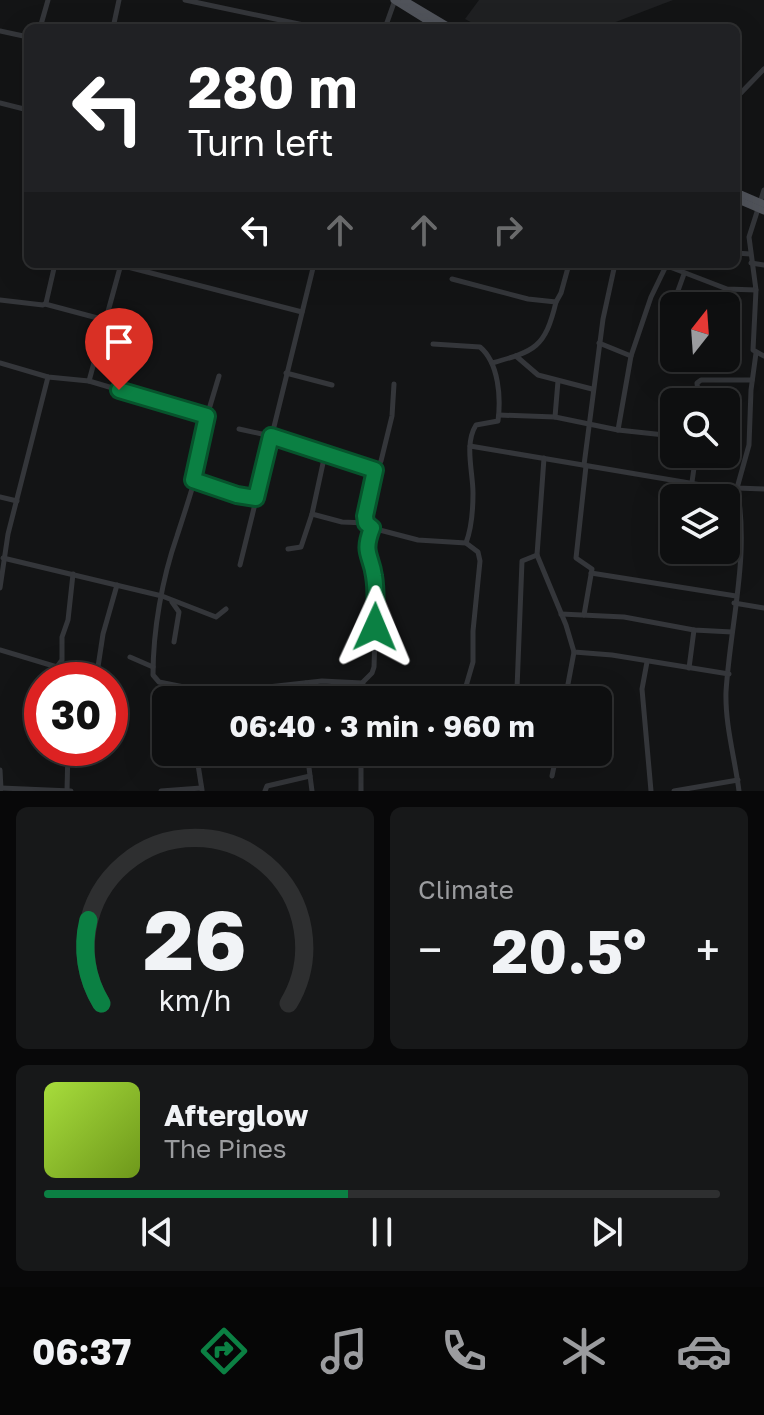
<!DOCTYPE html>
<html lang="en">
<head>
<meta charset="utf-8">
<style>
  :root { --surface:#0e0f10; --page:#171819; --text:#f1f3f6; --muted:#9b9c9f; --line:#2e2f30; --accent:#0b8043 }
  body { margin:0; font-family:"Golos Text",sans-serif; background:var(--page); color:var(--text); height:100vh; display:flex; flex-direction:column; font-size:30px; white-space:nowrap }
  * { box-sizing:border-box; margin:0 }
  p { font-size:26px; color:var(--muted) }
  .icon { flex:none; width:44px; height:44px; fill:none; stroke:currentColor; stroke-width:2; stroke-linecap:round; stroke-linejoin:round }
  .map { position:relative; height:791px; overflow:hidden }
  .panel { display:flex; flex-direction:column; gap:16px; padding:16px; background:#080809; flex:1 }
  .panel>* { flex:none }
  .guide { position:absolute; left:24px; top:24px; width:716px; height:244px; border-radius:12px; box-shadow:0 8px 32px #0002,0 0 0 2px var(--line); background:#202124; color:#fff; overflow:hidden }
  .needle { width:52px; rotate:17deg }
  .buttons { position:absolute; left:660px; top:292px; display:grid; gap:16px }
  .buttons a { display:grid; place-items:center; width:80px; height:80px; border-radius:12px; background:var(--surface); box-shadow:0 8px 32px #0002,0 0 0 2px var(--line); font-size:40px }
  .speed { position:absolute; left:24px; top:662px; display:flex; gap:16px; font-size:40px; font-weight:700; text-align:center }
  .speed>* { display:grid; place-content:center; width:104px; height:104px; border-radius:50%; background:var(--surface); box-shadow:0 8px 32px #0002,0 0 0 2px var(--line); line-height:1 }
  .speed .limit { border:12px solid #d22; background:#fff; color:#111 }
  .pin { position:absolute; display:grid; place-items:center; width:68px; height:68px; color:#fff; margin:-82px -34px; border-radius:50% 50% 50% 0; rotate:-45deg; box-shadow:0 0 8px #0007 }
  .pin .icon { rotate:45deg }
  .me { position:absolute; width:88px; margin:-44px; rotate:1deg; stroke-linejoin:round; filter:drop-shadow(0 0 6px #0008) }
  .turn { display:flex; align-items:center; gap:28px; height:168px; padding:0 32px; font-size:36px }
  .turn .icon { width:104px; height:104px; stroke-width:2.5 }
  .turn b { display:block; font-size:56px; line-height:68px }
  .lanes { display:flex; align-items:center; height:76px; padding:0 32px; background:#0003; justify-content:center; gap:40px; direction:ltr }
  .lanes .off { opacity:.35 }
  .big { font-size:60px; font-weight:700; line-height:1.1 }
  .panel .widget { flex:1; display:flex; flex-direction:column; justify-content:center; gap:12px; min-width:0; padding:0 28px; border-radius:12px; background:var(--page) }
  .panel .dial { align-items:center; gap:0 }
  .dial svg { height:208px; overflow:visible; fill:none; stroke:var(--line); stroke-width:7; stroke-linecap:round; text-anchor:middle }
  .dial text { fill:var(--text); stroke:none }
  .song { display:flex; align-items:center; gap:24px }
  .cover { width:96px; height:96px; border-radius:12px; background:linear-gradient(135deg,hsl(80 70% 55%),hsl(80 70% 35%)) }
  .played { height:8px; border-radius:4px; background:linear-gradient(90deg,var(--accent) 45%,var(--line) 45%) }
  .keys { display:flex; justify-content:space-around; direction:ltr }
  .heat { display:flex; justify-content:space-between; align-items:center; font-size:44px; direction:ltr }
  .panel .tiles { flex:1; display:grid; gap:16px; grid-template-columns:1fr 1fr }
  .widget:last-child { grid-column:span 2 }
  .trip { position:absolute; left:152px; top:686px; width:460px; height:80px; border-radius:12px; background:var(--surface); box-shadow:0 8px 32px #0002,0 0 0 2px var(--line); font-weight:700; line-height:80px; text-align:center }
  .menu { display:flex; height:128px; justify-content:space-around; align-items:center; background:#060606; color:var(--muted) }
  .menu .icon { width:56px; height:56px }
  .menu .active { color:var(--accent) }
  .menu b { font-size:36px; color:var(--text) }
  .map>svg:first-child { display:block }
  .built { fill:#1f2022 }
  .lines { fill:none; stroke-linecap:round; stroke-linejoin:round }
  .minor { stroke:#34363a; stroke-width:5 }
  .major { stroke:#50535a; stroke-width:7 }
  .route-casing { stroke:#07532c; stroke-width:20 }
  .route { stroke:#0b8043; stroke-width:14 }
</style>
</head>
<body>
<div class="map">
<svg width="764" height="791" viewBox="0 0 764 791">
  <rect width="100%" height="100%" fill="#131415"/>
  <!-- built -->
  <polygon class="built" points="479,0 673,0 600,28 482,28 465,19"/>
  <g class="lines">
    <!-- minor -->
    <g class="minor">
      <polyline points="185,0 318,28"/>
      <polyline points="40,28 48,0"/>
      <polyline points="113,28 119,0"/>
      <polyline points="385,28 395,0"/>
      <polyline points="0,31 28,37"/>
      <polyline points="736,98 764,69"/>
      <polyline points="0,103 28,110"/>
      <polyline points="736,253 750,254"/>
      <polyline points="751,263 764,265"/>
      <polyline points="662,264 727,289 756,290 749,237 764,190"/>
      <polyline points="120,265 302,312"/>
      <polyline points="452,279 528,299 556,302 561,293 569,264"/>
      <polyline points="756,290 753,350 764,356"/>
      <polyline points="0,300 43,305 46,303 55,264"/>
      <polyline points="45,304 105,320"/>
      <polyline points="669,325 671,310 684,274"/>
      <polyline points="599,343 631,356"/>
      <path d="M433,344L480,347C499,363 501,398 498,421L476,425C464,444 473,472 473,493C473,510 472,527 466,543"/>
      <polyline points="756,353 751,390 749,445 737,488 764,489"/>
      <polyline points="516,356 538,375 592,389"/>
      <path d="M0,363L48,377L89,381L207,416C207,447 187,505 177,536C162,579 153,630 153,675L159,682L214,693L322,681L362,683L372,673L374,667C375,639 376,611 375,583C374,558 361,556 372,528"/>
      <path d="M492,363C535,351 545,348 556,302"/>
      <polyline points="286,373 332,385"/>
      <polyline points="89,381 121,264"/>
      <polyline points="394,384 392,416 381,461 372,476 365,521 372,528 418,540 466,543 478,552 480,561 473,631 473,662 464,693"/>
      <polyline points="699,402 697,383 701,380 752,380"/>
      <polyline points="499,415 555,417 618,430 631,356 651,297 666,266"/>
      <polyline points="207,416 219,376"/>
      <polyline points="555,417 558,381"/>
      <polyline points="239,429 271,436 375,470"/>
      <polyline points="618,430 674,436"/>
      <path d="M470,446L719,488H737C750,556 730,625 726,692C725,725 735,759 739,791"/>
      <polyline points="325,454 312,514 342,522 366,523"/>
      <polyline points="544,458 537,555 566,625 574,652 612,655 729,674"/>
      <polyline points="584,465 603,319 615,264"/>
      <polyline points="193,480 237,495 256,498"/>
      <polyline points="692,482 696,454"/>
      <polyline points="0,497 17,501"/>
      <polyline points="288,549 301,547 312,514"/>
      <polyline points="3,558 162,596 216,617 226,609"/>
      <polyline points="240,565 314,264"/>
      <polyline points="591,573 736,596"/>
      <polyline points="0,588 8,534 48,377"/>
      <polyline points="172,602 179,612 174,642"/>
      <polyline points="734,603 764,608"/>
      <polyline points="561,614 624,617 694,630 732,632"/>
      <polyline points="584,615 592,569 576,558 586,466"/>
      <polyline points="0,650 57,667 60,670 62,680"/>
      <polyline points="130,657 153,667"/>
      <polyline points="647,662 642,689 651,791"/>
      <polyline points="57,667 62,660 62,637 68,620 73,574"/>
      <polyline points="689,668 694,630"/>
      <polyline points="96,680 103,634 117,585"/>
      <polyline points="306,683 310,700"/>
      <polyline points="362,683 366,689 365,700"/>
      <polyline points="517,689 522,561 537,555"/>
      <polyline points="565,700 574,652"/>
      <polyline points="196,752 202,790"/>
      <polyline points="307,752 312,791"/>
      <polyline points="0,770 1,789"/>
      <polyline points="552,776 557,752"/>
      <polyline points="1,788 71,791"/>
      <polyline points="67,791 68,748"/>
      <polyline points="161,791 201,788"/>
      <polyline points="265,791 267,786 310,776"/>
      <polyline points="361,791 361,752"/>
      <polyline points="674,791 738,780"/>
    </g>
    <!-- major -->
    <g class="major">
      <polyline points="394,0 439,28"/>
      <polyline points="404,0 451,28"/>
      <polyline points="736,192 764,204"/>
      <polyline points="736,199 764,211"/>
    </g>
  </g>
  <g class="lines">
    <defs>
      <path id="route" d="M119,390L207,416L193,480L237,495L256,498L271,436L375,470L365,516L366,523L372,528C362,554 371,554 374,576C377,593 375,611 375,627"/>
    </defs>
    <!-- route casing -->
    <use href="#route" class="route-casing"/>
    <!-- route -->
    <use href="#route" class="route"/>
  </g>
</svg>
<div class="buttons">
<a><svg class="needle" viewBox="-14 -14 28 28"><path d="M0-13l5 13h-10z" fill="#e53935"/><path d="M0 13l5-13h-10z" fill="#9b9c9f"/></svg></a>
<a><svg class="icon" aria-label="search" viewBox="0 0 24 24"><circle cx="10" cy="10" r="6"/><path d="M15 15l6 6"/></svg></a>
<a><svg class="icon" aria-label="layers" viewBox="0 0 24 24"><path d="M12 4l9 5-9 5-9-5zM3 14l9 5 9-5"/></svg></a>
</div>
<div class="speed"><div class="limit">30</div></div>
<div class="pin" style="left:119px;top:390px;background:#d93025"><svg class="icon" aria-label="arrive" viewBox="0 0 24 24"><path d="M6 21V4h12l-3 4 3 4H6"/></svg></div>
<svg class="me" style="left:375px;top:627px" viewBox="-20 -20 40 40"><path d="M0-17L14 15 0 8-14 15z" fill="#0b8043" stroke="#fff" stroke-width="4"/></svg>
<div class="trip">06:40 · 3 min · 960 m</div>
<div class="guide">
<div class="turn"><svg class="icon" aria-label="left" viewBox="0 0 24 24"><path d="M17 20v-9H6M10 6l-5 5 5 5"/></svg><div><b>280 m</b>Turn left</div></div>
<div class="lanes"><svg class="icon" aria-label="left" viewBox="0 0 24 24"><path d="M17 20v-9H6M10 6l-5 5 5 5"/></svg><svg class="icon off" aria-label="ahead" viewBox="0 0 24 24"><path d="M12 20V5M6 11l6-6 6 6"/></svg><svg class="icon off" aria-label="ahead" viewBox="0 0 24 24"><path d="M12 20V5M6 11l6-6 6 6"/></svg><svg class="icon off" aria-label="right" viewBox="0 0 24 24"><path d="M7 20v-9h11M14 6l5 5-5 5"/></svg></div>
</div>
</div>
<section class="panel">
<div class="tiles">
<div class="widget dial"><svg viewBox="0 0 100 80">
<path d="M14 69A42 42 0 1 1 86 69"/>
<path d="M14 69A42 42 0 0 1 9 37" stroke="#0b8043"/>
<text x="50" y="56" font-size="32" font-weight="700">26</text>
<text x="50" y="72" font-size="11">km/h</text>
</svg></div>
<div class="widget"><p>Climate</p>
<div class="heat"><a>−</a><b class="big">20.5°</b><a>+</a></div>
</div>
<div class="widget">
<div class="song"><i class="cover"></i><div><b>Afterglow</b><p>The Pines</p></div></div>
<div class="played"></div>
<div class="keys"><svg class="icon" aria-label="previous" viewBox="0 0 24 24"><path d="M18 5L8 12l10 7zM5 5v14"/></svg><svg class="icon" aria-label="pause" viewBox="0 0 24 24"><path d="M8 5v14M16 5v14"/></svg><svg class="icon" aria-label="next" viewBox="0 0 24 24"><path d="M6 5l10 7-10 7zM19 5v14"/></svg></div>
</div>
</div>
</section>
<nav class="menu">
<b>06:37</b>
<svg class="icon active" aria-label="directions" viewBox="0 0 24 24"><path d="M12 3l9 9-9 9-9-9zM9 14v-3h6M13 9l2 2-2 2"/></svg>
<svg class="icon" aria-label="music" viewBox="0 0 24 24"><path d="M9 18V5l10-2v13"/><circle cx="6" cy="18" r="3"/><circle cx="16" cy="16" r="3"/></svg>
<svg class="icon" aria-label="phone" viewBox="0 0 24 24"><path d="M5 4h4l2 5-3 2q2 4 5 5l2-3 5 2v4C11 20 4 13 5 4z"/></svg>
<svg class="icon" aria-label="climate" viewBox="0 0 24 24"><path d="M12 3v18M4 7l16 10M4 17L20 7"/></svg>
<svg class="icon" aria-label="car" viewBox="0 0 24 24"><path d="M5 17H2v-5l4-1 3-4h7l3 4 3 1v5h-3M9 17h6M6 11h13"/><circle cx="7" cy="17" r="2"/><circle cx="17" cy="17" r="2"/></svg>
</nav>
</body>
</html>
